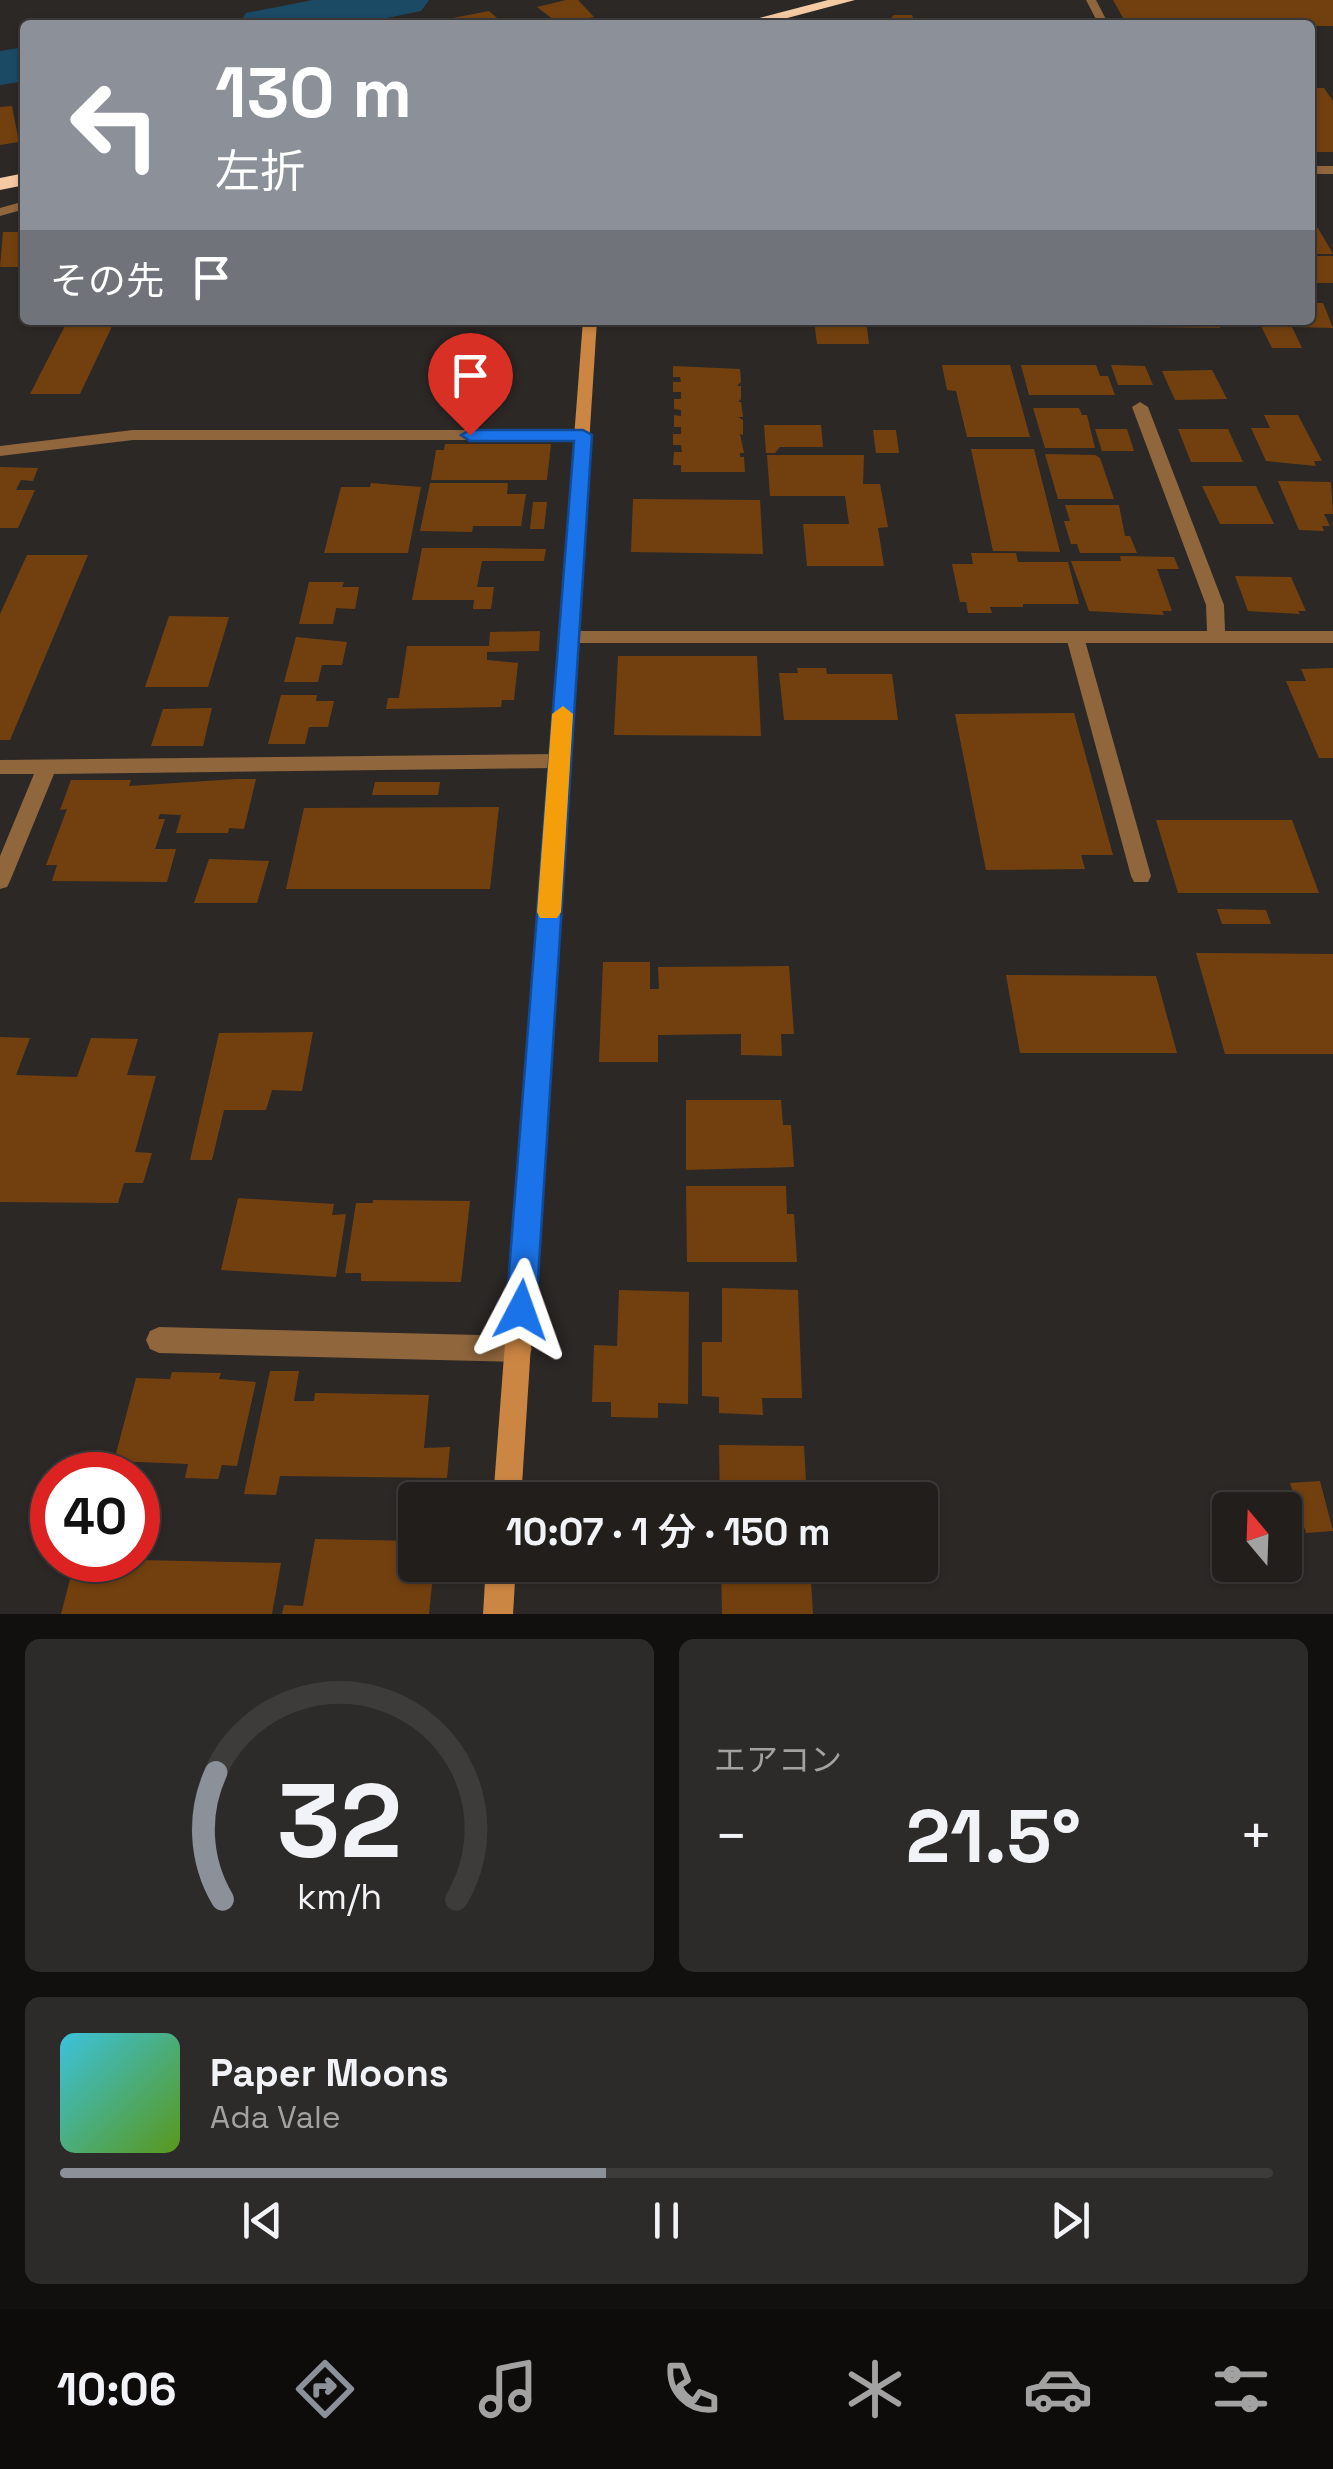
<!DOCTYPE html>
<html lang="ja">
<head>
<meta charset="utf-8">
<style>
  :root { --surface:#211e1c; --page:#2d2b29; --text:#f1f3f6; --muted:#a2a2a3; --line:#3e3c3b; --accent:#8c9099 }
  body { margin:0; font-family:"Space Grotesk","Noto Sans JP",sans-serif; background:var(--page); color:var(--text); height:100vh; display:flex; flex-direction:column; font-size:38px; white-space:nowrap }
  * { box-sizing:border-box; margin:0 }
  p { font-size:32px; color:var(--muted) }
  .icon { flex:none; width:55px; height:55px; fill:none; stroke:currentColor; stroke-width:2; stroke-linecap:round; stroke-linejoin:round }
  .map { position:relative; height:1614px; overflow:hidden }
  .drawer { display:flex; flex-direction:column; gap:25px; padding:25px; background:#12100f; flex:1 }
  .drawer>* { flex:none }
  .guide { position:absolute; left:20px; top:20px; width:1295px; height:305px; border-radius:10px; box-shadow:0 2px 8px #0004,0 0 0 2px var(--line); background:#8c9099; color:#fff; overflow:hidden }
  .needle { width:65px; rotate:341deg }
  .tools { position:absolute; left:1212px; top:1492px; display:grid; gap:20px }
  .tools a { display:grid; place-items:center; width:90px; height:90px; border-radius:10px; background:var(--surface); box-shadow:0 2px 8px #0004,0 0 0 2px var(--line); font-size:50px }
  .speed { position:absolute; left:30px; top:1452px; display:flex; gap:20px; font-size:50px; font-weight:700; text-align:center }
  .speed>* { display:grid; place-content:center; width:130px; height:130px; border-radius:50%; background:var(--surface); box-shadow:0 2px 8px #0004,0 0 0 2px var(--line); line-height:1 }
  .speed .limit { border:15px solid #d22; background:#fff; color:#111 }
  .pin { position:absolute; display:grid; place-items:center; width:85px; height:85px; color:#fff; margin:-102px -42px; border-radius:50% 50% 50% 0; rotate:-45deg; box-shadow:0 0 10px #0007 }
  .pin .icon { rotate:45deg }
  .me { position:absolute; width:110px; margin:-55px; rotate:4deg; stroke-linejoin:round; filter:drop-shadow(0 0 8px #0008) }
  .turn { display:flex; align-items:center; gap:35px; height:210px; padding:0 30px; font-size:45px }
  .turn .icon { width:130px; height:130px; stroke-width:2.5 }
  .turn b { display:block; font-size:70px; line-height:85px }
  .then { display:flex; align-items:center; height:95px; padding:0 30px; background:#0003; gap:20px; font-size:38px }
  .big { font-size:75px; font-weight:600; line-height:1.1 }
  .drawer .widget { flex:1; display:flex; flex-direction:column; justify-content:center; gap:15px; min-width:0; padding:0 35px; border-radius:15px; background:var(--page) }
  .drawer .dial { align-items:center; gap:0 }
  .dial svg { height:260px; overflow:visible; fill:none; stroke:var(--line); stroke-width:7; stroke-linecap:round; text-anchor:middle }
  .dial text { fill:var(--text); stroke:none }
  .song { display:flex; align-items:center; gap:30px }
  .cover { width:120px; height:120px; border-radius:15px; background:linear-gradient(135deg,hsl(190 70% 55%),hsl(90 70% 35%)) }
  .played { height:10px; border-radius:5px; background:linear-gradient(90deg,var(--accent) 45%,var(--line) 45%) }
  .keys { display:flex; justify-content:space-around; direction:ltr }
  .heat { display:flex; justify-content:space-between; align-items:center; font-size:55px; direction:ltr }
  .drawer .tiles { flex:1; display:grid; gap:25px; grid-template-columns:1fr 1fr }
  .widget:last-child { grid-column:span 2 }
  .trip { position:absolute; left:398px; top:1482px; width:540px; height:100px; border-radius:10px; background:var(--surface); box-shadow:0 2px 8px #0004,0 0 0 2px var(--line); font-weight:600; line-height:100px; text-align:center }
  .tab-bar { display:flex; height:160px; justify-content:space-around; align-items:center; background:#0d0c0b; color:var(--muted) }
  .tab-bar .icon { width:70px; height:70px }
  .tab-bar .current { color:var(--accent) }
  .tab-bar b { font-size:45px; color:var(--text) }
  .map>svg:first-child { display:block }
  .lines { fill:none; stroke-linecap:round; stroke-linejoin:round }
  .river { fill:#1b4a65; fill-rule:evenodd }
  .building { fill:#72400f }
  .lane { fill:#90663d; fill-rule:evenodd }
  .street { fill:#90663d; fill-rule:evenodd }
  .secondary { fill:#cb8643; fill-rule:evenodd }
  .highway { fill:#f4caa4; fill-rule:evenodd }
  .route { fill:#1a73e8; stroke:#114b97; stroke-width:2.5 }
  .slow { fill:#f59e0b }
</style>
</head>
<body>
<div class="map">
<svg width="1333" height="1614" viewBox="0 0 1333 1614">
  <rect width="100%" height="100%" fill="#2c2826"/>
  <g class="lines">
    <!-- river -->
    <g class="river">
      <polygon points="313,0 429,0 421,11 353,25 238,25 246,13"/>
      <polygon points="25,47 25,81 0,85 0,51"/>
    </g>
  </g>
  <!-- building -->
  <g class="building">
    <polygon points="566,0 578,0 594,17 559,24 537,7"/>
    <polygon points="1113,0 1333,0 1333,26 1127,25"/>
    <polygon points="489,11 505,25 460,25 453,18"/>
    <polygon points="894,15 912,15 915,25 871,25 870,19 890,19"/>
    <polygon points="1310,88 1324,88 1333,101 1333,152 1310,152"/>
    <polygon points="12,106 19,142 0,145 0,107"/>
    <polygon points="1310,228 1318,228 1333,254 1310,254"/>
    <polygon points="3,232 25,232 25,267 0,267"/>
    <rect x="1310" y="256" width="23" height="27"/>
    <polygon points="1310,303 1323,303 1333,328 1292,327 1302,348 1272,348 1258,320 1310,320"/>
    <polygon points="68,320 115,320 80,394 30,394"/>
    <polygon points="814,320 866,320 869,344 817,344"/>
    <polygon points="1132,320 1216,320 1220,328 1135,327"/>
    <polygon points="942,365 1010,365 1030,437 967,437 956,391 947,390"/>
    <polygon points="1021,365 1096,365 1100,376 1108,376 1115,395 1029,395"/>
    <polygon points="1111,365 1145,366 1153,385 1118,385"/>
    <polygon points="673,366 740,369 741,382 737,386 741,386 741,399 738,402 741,402 743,417 738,417 743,420 743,435 740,434 744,453 740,453 740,457 744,457 745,472 681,472 681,465 673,465 674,452 682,452 681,445 673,445 673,434 681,434 681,427 674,427 674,415 681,416 681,410 674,409 674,399 681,399 681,392 673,392 673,382 681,382 680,377 673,377"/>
    <polygon points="1212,370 1227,399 1175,400 1162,371"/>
    <polygon points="1033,408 1079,408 1082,415 1087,415 1095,448 1045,448"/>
    <polygon points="1264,415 1298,415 1322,461 1314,461 1316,466 1266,461 1251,428 1270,428"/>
    <polygon points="764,425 821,425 823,447 780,447 775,453 766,453"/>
    <polygon points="1095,429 1127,429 1134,451 1102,451"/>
    <polygon points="1178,429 1228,429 1243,462 1191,462"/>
    <polygon points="873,430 896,430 899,453 876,453"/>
    <polygon points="445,444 551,444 547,480 431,480 436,450 444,450"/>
    <polygon points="971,449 1034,449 1060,552 993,551"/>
    <polygon points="1045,454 1095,455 1100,458 1114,499 1058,499"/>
    <polygon points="767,455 864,455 863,484 880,484 888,527 878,528 884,566 807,566 803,524 849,524 845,496 770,496"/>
    <polygon points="0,467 38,468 33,481 21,480 16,490 35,490 18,528 0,528"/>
    <polygon points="1278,481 1331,482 1333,514 1324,514 1330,526 1322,526 1324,531 1299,530"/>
    <polygon points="371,483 421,487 408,553 324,553 341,487 370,487"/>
    <polygon points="430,483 508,483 507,494 526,494 521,526 473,526 472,532 420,531"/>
    <polygon points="1202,486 1256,486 1274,524 1220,524"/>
    <polygon points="633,499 760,500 763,554 631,552"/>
    <polygon points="533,502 547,502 544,529 530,529"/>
    <polygon points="1065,505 1119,505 1125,536 1130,536 1137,553 1080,553 1077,544 1071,544 1064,521 1070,521"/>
    <polygon points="422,548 484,548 546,549 544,561 482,561 477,587 494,587 491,609 473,609 474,600 412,600"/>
    <polygon points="971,553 1016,553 1018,562 1068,562 1079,604 1023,604 1023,607 990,607 992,613 968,613 966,602 960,602 952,564 973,564"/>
    <polygon points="27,555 88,555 10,740 0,740 0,614"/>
    <polygon points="1120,556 1174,557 1179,569 1157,569 1172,611 1162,611 1164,615 1089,611 1071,561 1121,561"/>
    <polygon points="1235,576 1291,577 1306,611 1298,611 1300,614 1248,611"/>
    <polygon points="309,582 344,582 342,587 359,587 355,609 336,608 333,624 299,624"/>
    <polygon points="169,616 229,617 208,687 145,687"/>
    <polygon points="540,631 539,651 487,652 487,660 518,663 514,700 502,700 501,707 386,709 388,698 399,698 407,646 489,646 490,632"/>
    <polygon points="296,637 347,642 342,665 322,665 318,682 284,682"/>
    <polygon points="618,656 757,656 761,736 614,735"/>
    <polygon points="797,668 826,668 827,674 892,674 898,720 784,720 779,673 798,673"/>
    <polygon points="1333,668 1333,758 1319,758 1286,681 1306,681 1301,669"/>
    <polygon points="281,695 317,695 316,701 334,701 328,727 309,727 305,744 268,744"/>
    <polygon points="208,708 212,708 203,746 151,746 163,709"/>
    <polygon points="1074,713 1113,855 1081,855 1085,869 986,870 955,714"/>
    <polygon points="237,779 256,779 244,829 229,828 228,833 176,833 181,815 160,814 158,819 165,819 155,849 176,849 167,882 52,881 57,865 46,865 67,809 60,810 71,780 131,780 129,786"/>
    <polygon points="375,782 440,782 438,795 372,795"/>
    <polygon points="499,807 490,889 286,889 304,808"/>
    <polygon points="1156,820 1292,820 1319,893 1178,893"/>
    <polygon points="209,859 269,861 257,903 194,903"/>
    <polygon points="1217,909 1266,910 1271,924 1222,924"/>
    <polygon points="1196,953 1333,954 1333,1054 1225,1054"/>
    <polygon points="603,962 650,962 650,989 659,989 658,967 789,966 794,1034 781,1034 782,1056 741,1055 741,1034 658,1035 658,1062 599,1062"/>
    <polygon points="1006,975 1156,976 1177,1053 1020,1053"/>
    <polygon points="313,1032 302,1091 272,1090 266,1110 224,1110 212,1160 190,1160 219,1033"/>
    <polygon points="0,1037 30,1038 16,1075 77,1077 91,1038 138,1039 127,1075 156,1076 135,1152 152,1153 143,1183 124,1183 118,1203 0,1202"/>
    <polygon points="686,1100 781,1100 783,1125 791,1125 794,1167 686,1170"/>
    <polygon points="686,1186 786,1186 787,1214 794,1214 797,1262 687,1262"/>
    <polygon points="238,1198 334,1204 332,1215 346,1214 336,1277 221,1270"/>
    <polygon points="373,1200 470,1201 461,1282 361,1281 361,1273 345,1273 356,1203 373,1203"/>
    <polygon points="722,1288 798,1290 802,1398 762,1398 763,1415 719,1413 719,1397 702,1396 702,1342 722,1342"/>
    <polygon points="619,1290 689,1292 688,1404 658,1403 658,1418 611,1417 611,1402 592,1402 594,1345 617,1346"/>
    <polygon points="270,1371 299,1371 294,1401 314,1401 315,1393 429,1395 424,1448 450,1447 447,1478 280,1476 276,1495 244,1494"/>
    <polygon points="172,1372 221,1373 219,1379 256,1382 237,1466 222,1465 218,1479 185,1478 188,1464 114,1461 136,1378 170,1379"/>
    <polygon points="719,1445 804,1446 807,1500 720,1500"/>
    <polygon points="1320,1481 1333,1531 1306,1533 1290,1483"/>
    <polygon points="315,1539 415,1541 415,1565 434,1565 429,1614 282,1614 284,1605 303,1606"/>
    <polygon points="75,1560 138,1560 281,1563 272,1614 61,1614"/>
    <polygon points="721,1565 810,1565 813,1614 722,1614"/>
  </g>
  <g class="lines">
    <!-- lane -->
    <polygon class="lane" points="1075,631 1084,637 1151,876 1148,882 1134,882 1131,876 1066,637"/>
    <!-- street -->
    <g class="street">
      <polygon points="1086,0 1096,0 1109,25 1099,25"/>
      <rect x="1310" y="166" width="23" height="8"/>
      <polygon points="25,201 25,209 0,216 0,208"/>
      <polygon points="1140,402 1148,407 1224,605 1225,631 1333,631 1333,643 567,643 558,637 567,631 1207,631 1206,605 1132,407"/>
      <polygon points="133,430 583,430 591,435 583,440 133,440 0,456 0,446"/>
      <polygon points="559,754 569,761 559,768 54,774 10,881 7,887 0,889 0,856 34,774 0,774 0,760"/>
      <polygon points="159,1327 519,1336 528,1340 532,1349 528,1358 519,1362 159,1353 150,1349 146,1340 150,1331"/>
    </g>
    <!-- secondary -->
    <g class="secondary">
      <polygon points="583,320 597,320 521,1500 493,1500"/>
      <polygon points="486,1565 516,1565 513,1614 483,1614"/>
    </g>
    <!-- highway -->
    <g class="highway">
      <polygon points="828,0 855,0 761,25 733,25"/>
      <polygon points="25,173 25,185 0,190 0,178"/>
    </g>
  </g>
  <!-- route -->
  <polygon class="route" points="583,430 592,435 536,1310 532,1320 521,1325 511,1320 506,1310 574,441 470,441 461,435 470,430"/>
  <!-- slow -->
  <polygon class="slow" points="563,706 573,714 561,912 557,918 540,918 537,912 552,714"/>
</svg>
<div class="tools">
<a><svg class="needle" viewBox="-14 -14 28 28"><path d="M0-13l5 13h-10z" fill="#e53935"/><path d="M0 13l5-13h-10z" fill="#a2a2a3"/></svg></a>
</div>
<div class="speed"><div class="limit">40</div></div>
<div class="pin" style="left:470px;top:435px;background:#d93025"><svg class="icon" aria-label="arrive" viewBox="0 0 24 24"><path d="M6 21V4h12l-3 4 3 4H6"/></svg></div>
<svg class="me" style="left:521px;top:1310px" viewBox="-20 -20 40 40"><path d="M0-17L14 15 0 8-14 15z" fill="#1a73e8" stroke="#fff" stroke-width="4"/></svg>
<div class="trip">10:07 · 1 分 · 150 m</div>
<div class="guide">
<div class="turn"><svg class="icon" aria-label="left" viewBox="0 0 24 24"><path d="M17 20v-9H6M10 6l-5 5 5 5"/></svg><div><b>130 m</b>左折</div></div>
<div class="then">その先<svg class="icon" aria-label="arrive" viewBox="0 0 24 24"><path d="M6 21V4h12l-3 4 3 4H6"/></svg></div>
</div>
</div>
<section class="drawer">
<div class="tiles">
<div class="widget dial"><svg viewBox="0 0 100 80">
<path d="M14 69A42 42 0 1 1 86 69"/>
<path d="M14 69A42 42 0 0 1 12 30" stroke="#8c9099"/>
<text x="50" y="56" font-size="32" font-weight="700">32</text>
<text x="50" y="72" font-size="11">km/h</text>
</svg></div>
<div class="widget"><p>エアコン</p>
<div class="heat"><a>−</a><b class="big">21.5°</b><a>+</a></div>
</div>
<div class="widget">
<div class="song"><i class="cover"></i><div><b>Paper Moons</b><p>Ada Vale</p></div></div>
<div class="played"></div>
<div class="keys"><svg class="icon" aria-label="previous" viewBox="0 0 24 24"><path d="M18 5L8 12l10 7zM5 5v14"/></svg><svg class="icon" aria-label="pause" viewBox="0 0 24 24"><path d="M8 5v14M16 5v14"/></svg><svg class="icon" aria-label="next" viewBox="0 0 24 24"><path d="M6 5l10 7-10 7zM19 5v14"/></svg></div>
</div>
</div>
</section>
<nav class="tab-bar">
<b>10:06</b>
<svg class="icon current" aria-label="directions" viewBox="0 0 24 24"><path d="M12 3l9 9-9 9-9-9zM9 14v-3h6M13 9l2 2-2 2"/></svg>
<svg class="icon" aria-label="music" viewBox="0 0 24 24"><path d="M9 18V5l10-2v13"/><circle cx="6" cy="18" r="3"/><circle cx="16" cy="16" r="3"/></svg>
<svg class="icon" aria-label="phone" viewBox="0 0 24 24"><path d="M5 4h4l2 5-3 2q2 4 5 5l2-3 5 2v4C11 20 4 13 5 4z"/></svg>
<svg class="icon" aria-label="climate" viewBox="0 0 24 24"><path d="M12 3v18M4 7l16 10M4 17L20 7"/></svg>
<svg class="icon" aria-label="car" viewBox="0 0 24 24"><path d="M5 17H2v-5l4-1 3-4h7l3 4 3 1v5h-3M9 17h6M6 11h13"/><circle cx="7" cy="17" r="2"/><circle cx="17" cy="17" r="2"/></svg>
<svg class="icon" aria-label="filters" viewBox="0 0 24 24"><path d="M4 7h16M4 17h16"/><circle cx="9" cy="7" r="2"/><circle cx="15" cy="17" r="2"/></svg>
</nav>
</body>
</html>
